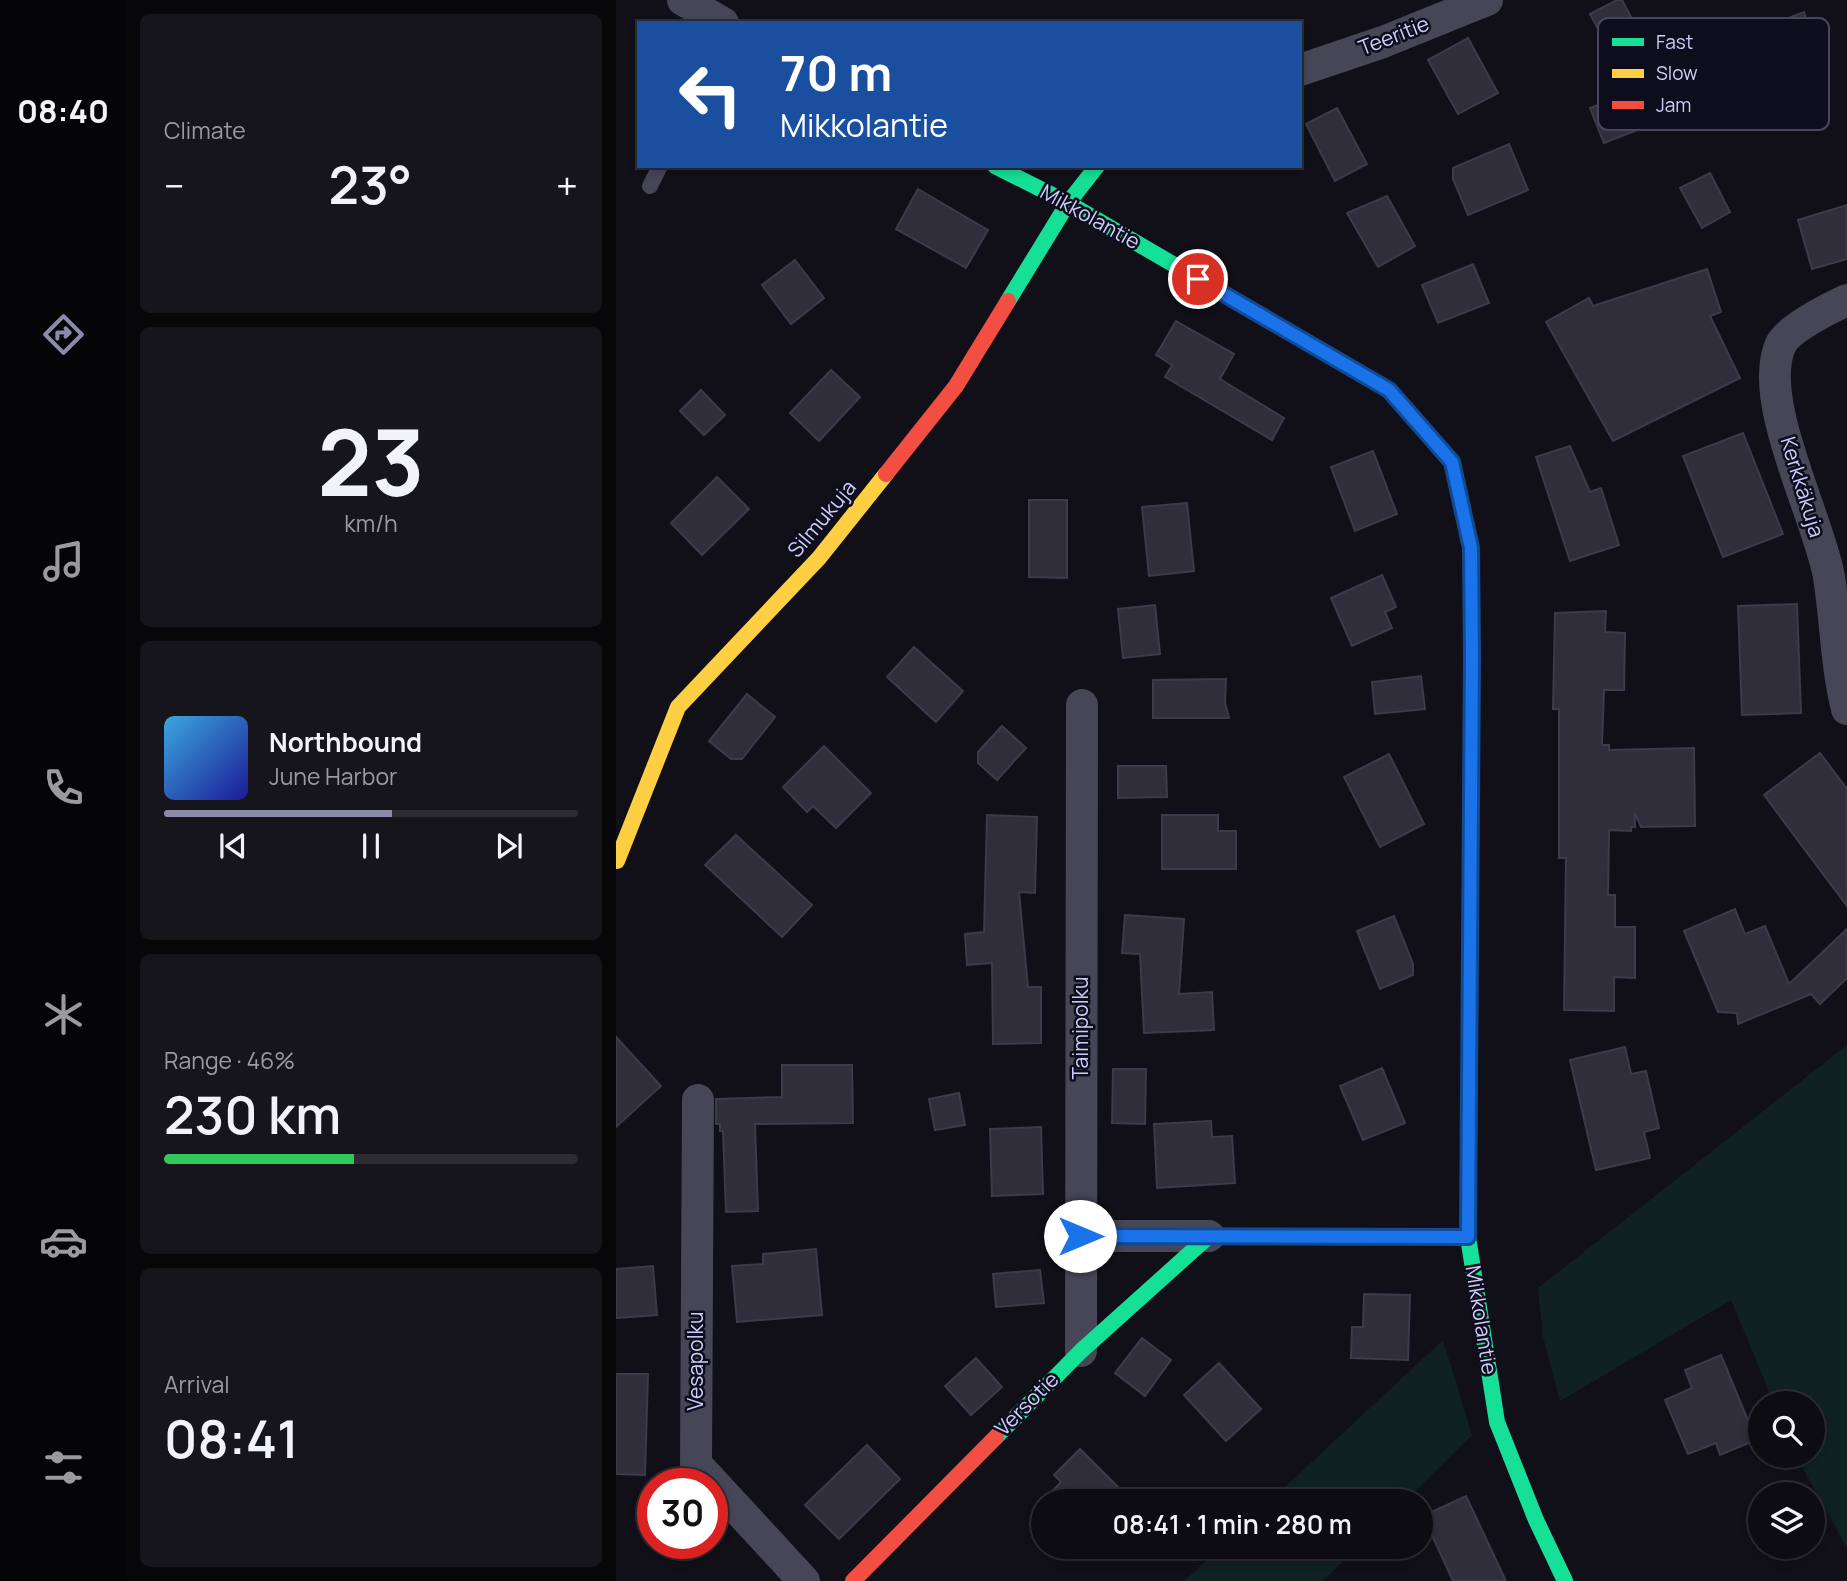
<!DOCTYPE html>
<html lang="en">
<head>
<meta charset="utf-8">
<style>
  :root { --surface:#0d0c12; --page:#16151b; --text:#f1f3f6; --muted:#9a9b9f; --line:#2d2c32; --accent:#8b8aab }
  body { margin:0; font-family:Manrope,sans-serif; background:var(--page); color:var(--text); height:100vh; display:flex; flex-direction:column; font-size:26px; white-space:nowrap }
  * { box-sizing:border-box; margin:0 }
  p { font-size:23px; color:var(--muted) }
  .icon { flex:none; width:38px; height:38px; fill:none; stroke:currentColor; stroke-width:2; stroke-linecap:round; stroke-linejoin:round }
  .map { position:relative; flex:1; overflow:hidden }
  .sheet { display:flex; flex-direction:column; gap:14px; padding:14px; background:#07070a; width:490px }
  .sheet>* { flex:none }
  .hud { position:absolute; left:21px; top:21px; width:665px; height:147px; border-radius:0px; box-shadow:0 4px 10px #0003,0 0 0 2px var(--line); background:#1a4fa0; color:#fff; overflow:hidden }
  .tools { position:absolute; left:1132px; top:1391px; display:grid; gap:14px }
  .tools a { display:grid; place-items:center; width:77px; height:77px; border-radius:50%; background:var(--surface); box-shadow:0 4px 10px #0003,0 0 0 2px var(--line); font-size:35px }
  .speed { position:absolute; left:21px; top:1468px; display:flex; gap:14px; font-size:35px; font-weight:700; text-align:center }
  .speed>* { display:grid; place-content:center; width:91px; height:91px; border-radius:50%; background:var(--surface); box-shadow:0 4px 10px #0003,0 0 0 2px var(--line); line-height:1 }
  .speed .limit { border:10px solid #d22; background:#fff; color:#111 }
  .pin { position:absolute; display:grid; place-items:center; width:60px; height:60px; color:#fff; margin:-30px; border:4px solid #fff; border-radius:50%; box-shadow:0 2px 7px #0007 }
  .me { position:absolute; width:77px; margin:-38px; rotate:90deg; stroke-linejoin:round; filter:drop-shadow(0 0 5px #0008) }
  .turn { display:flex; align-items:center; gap:24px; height:147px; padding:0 28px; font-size:32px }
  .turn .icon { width:91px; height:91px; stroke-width:2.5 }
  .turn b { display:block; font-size:49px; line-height:60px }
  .big { font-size:52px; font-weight:600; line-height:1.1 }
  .sheet .tile { flex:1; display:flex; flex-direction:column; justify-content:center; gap:10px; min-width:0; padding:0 24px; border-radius:10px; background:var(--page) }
  .sheet .dial { align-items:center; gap:0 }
  .dial b { font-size:91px; line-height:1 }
  .song { display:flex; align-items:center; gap:21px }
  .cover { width:84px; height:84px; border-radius:10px; background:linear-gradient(135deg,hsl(200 70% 55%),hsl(240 70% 35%)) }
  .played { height:7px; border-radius:4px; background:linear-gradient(90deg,var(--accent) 55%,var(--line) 55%) }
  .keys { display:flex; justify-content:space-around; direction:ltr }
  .heat { display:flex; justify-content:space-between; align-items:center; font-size:38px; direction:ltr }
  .charge { height:10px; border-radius:5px; background:linear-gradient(90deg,#34c759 46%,var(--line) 0) }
  .trip { position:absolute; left:415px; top:1489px; width:402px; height:70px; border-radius:35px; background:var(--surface); box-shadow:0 4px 10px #0003,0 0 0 2px var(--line); font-weight:600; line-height:70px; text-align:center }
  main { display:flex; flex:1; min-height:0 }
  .tab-bar { display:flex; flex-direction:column; width:126px; justify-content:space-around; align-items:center; background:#050507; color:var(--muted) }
  .tab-bar .icon { width:49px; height:49px }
  .tab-bar .active { color:var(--accent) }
  .tab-bar b { font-size:32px; color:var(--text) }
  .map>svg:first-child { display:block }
  .green { fill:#102121 }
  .building { fill:#2f2e3a; stroke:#3c3a4b; stroke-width:2 }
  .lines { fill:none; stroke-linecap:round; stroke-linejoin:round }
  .lane { stroke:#464657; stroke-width:16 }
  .street { stroke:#464657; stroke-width:32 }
  .fast { stroke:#16e098; stroke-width:16 }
  .slow { stroke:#ffcf43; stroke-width:16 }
  .jam { stroke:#f24e42; stroke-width:16 }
  .route-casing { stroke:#114b97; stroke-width:18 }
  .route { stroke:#1a73e8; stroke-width:12 }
  .labels { text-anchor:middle; stroke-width:5; stroke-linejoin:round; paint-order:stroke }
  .street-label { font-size:21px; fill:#cdccfa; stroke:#0e0d1b }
  .key { fill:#0e0d1b; stroke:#47465e; stroke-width:2 }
  .key-label { font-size:19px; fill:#cdccfa }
</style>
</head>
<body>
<main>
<nav class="tab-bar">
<b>08:40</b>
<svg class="icon active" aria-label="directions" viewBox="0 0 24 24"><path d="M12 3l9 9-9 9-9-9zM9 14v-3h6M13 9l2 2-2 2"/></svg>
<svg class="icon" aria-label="music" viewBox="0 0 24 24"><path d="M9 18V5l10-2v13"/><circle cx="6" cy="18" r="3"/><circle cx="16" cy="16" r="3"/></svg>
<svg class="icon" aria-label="phone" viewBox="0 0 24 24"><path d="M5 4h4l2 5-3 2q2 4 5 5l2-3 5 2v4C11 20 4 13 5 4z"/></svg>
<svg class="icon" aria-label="climate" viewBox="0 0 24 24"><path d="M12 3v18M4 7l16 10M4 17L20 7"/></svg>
<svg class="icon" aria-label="car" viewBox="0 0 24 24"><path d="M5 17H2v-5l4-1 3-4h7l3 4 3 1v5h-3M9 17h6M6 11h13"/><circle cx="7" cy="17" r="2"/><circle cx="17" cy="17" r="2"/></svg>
<svg class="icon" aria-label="filters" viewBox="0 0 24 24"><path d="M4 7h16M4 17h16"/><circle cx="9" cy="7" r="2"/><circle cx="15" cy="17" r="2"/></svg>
</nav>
<section class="sheet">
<div class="tile"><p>Climate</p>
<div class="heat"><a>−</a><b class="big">23°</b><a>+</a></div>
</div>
<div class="tile dial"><b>23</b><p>km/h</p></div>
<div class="tile">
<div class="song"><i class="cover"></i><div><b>Northbound</b><p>June Harbor</p></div></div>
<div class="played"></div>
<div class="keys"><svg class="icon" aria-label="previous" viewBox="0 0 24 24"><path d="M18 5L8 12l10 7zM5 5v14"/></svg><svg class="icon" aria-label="pause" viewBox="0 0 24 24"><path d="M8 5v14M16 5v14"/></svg><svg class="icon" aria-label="next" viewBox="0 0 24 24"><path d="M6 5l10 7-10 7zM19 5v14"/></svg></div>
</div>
<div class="tile"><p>Range · 46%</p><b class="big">230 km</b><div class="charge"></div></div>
<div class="tile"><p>Arrival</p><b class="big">08:41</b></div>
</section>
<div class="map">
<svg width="1231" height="1581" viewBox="0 0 1231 1581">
  <rect width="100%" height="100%" fill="#111018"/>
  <!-- green -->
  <g class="green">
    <polygon points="1231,1045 1231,1548 1180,1456 1197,1456 1197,1404 1158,1403 1115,1300 944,1401 927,1337 922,1288"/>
    <polygon points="827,1340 856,1435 789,1501 654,1501"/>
    <polygon points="605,1547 742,1547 707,1581 568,1581"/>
  </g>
  <!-- building -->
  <g class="building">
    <polygon points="1001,0 1006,0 1040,64 1060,115 988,143 974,108 1016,92 974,14"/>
    <polygon points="1188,12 1205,60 1141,83 1124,36"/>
    <polygon points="852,38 882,93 842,114 812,60"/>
    <polygon points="721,108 751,164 719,181 690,124"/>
    <polygon points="893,144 912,190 852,215 837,179 837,168"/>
    <polygon points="1094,173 1114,212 1086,228 1064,188"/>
    <polygon points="302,189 372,230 350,268 280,229"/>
    <polygon points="771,196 799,246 762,267 731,213"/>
    <polygon points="1231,205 1231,259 1196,269 1182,220"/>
    <polygon points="179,260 208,298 175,324 146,285"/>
    <polygon points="857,264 873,303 822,323 806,285"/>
    <polygon points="1091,269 1105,312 1094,316 1124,378 997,441 930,322 973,298 977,306"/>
    <polygon points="560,321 618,354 604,379 668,418 656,440 549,377 556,365 540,355"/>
    <polygon points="215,370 244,397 203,441 174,413"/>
    <polygon points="85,390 109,415 88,435 64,411"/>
    <polygon points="1127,433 1167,534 1107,557 1067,456"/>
    <polygon points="954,446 974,492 985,488 1003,545 954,561 920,457"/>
    <polygon points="757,451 781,514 739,531 715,467"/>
    <polygon points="101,477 133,509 86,555 55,523"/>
    <polygon points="413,500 451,500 451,578 413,577"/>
    <polygon points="571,503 578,571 533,576 526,507"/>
    <polygon points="766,575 780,607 769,612 776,628 736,646 715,598"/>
    <polygon points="1181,604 1185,713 1126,715 1122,606"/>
    <polygon points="539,605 544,654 507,658 502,609"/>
    <polygon points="990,611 989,632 1009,633 1008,690 988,690 986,745 993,745 993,750 1078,748 1079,826 1025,827 1019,813 1019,827 1015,827 1015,831 993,830 992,895 999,895 999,927 1019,927 1019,978 998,977 998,1011 948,1010 950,858 943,858 943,709 937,709 939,613"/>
    <polygon points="298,647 347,691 320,722 271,677"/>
    <polygon points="805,676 809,709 759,714 756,682"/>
    <polygon points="610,679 609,703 613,718 537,718 537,680"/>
    <polygon points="131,694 159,717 126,759 115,759 93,741"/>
    <polygon points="386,726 410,748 381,780 362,763 362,752"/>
    <polygon points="208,746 255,793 220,828 197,806 191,812 167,787"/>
    <polygon points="1204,753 1231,789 1231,906 1148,795"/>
    <polygon points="773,754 808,824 764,847 728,777"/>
    <polygon points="502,766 550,766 551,797 502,798"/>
    <polygon points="371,815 421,817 419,893 403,892 412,987 425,987 425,1043 377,1044 376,963 351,965 349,934 368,932"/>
    <polygon points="546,815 602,815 602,831 620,831 620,869 546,869"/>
    <polygon points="120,835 196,905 166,937 89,865"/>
    <polygon points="1119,909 1129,934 1149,926 1173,984 1231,929 1231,978 1204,1004 1195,994 1122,1024 1121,1013 1102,1012 1068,931"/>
    <polygon points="509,915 568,919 563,994 596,992 598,1030 528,1033 524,954 506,953"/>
    <polygon points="778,916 797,964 797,975 764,989 741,931"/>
    <polygon points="0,1037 45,1086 0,1127"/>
    <polygon points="1009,1047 1015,1074 1030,1071 1043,1128 1028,1132 1034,1158 980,1170 954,1060"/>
    <polygon points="166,1065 236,1065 237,1123 139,1124 142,1211 110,1212 107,1131 104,1131 104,1124 100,1124 100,1099 166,1097"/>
    <polygon points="766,1068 789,1123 747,1140 724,1086"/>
    <polygon points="497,1069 530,1069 529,1124 496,1123"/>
    <polygon points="343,1093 349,1125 319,1130 313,1099"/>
    <polygon points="595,1121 596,1137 616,1136 619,1183 541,1188 538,1124"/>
    <polygon points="425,1127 427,1194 376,1196 374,1129"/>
    <polygon points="200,1249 206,1315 121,1322 116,1266 147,1264 147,1254"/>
    <polygon points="37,1266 41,1315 0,1318 0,1269"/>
    <polygon points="424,1270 428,1303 380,1307 377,1274"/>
    <polygon points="748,1294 794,1295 792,1360 735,1358 736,1327 747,1327"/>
    <polygon points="526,1338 555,1360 529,1396 499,1373"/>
    <polygon points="1105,1355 1140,1440 1104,1455 1100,1443 1072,1454 1049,1400 1076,1388 1069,1370"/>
    <polygon points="360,1358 386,1387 355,1415 329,1386"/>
    <polygon points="603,1363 645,1409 610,1441 568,1395"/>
    <polygon points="0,1374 32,1374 29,1475 0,1474"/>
    <polygon points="251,1445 284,1479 223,1539 189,1505"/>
    <polygon points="464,1449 517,1502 426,1502 445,1482 438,1475"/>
    <polygon points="850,1496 890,1581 837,1581 807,1516"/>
  </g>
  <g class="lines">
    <!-- lane -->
    <polyline class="lane" points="34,186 44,166"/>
    <!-- street -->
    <g class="street">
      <polyline points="67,0 107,23"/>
      <polyline points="684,70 767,42 871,0"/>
      <path d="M1231,300C1214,308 1173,328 1165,344C1139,399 1203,518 1213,577C1220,621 1220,665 1231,709"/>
      <polyline points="82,1100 80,1464 188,1581"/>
      <polyline points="464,1236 593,1236"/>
      <polyline points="465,1351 466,705"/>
    </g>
    <!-- fast -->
    <g class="fast">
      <polyline points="379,166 452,203 773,390 836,462 837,467"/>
      <polyline points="392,301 452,203 481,166"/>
      <polyline points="855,824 852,1237 881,1422 920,1520 949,1581"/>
      <polyline points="380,1437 465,1351 593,1236 852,1237"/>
    </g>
    <!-- slow -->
    <g class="slow">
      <polyline points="837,467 855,548 855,824"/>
      <polyline points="1,861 62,707 203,558 270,474"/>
    </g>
    <!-- jam -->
    <g class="jam">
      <polyline points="270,474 340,386 392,301"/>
      <polyline points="237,1581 380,1437"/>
    </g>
  </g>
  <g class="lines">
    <defs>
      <polyline id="route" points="464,1236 852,1237 856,657 855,548 836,462 773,390 582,279"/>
    </defs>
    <!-- route casing -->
    <use href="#route" class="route-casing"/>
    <!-- route -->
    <use href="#route" class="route"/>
  </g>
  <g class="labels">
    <!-- street labels -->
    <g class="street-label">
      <text transform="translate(778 36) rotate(-21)" y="7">Teeritie</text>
      <text transform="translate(474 217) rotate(29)" y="7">Mikkolantie</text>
      <text transform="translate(1186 487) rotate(73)" y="7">Kerkkäkuja</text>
      <text transform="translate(206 519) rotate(-50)" y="7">Silmukuja</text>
      <text transform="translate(465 1028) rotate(-90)" y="7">Taimipolku</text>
      <text transform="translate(865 1320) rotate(81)" y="7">Mikkolantie</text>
      <text transform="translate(80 1361) rotate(-90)" y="7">Vesapolku</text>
      <text transform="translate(411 1404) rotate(-45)" y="7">Versotie</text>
    </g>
  </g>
  <!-- legend -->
  <rect x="982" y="18" width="231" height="112" rx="10" class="key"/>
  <rect x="996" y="38" width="32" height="8" fill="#16e098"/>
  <rect x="996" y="69" width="32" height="9" fill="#ffcf43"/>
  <rect x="996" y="101" width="32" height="8" fill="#f24e42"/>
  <g class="key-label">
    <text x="1040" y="49">Fast</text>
    <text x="1040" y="80">Slow</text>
    <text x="1040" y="112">Jam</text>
  </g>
</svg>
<div class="tools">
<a><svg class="icon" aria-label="search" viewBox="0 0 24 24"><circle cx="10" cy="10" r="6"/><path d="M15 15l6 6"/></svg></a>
<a><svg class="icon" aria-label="layers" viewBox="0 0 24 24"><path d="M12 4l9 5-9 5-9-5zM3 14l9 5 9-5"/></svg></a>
</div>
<div class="speed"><div class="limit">30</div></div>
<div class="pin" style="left:582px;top:279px;background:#d93025"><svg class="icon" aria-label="arrive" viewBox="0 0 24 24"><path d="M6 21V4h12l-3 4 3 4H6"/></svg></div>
<svg class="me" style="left:464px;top:1236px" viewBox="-20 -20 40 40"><circle r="19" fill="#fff"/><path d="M0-13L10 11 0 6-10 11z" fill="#1a73e8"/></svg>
<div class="trip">08:41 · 1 min · 280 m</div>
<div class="hud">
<div class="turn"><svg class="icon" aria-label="left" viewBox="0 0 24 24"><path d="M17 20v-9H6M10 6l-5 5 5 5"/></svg><div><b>70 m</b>Mikkolantie</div></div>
</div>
</div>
</main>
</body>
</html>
